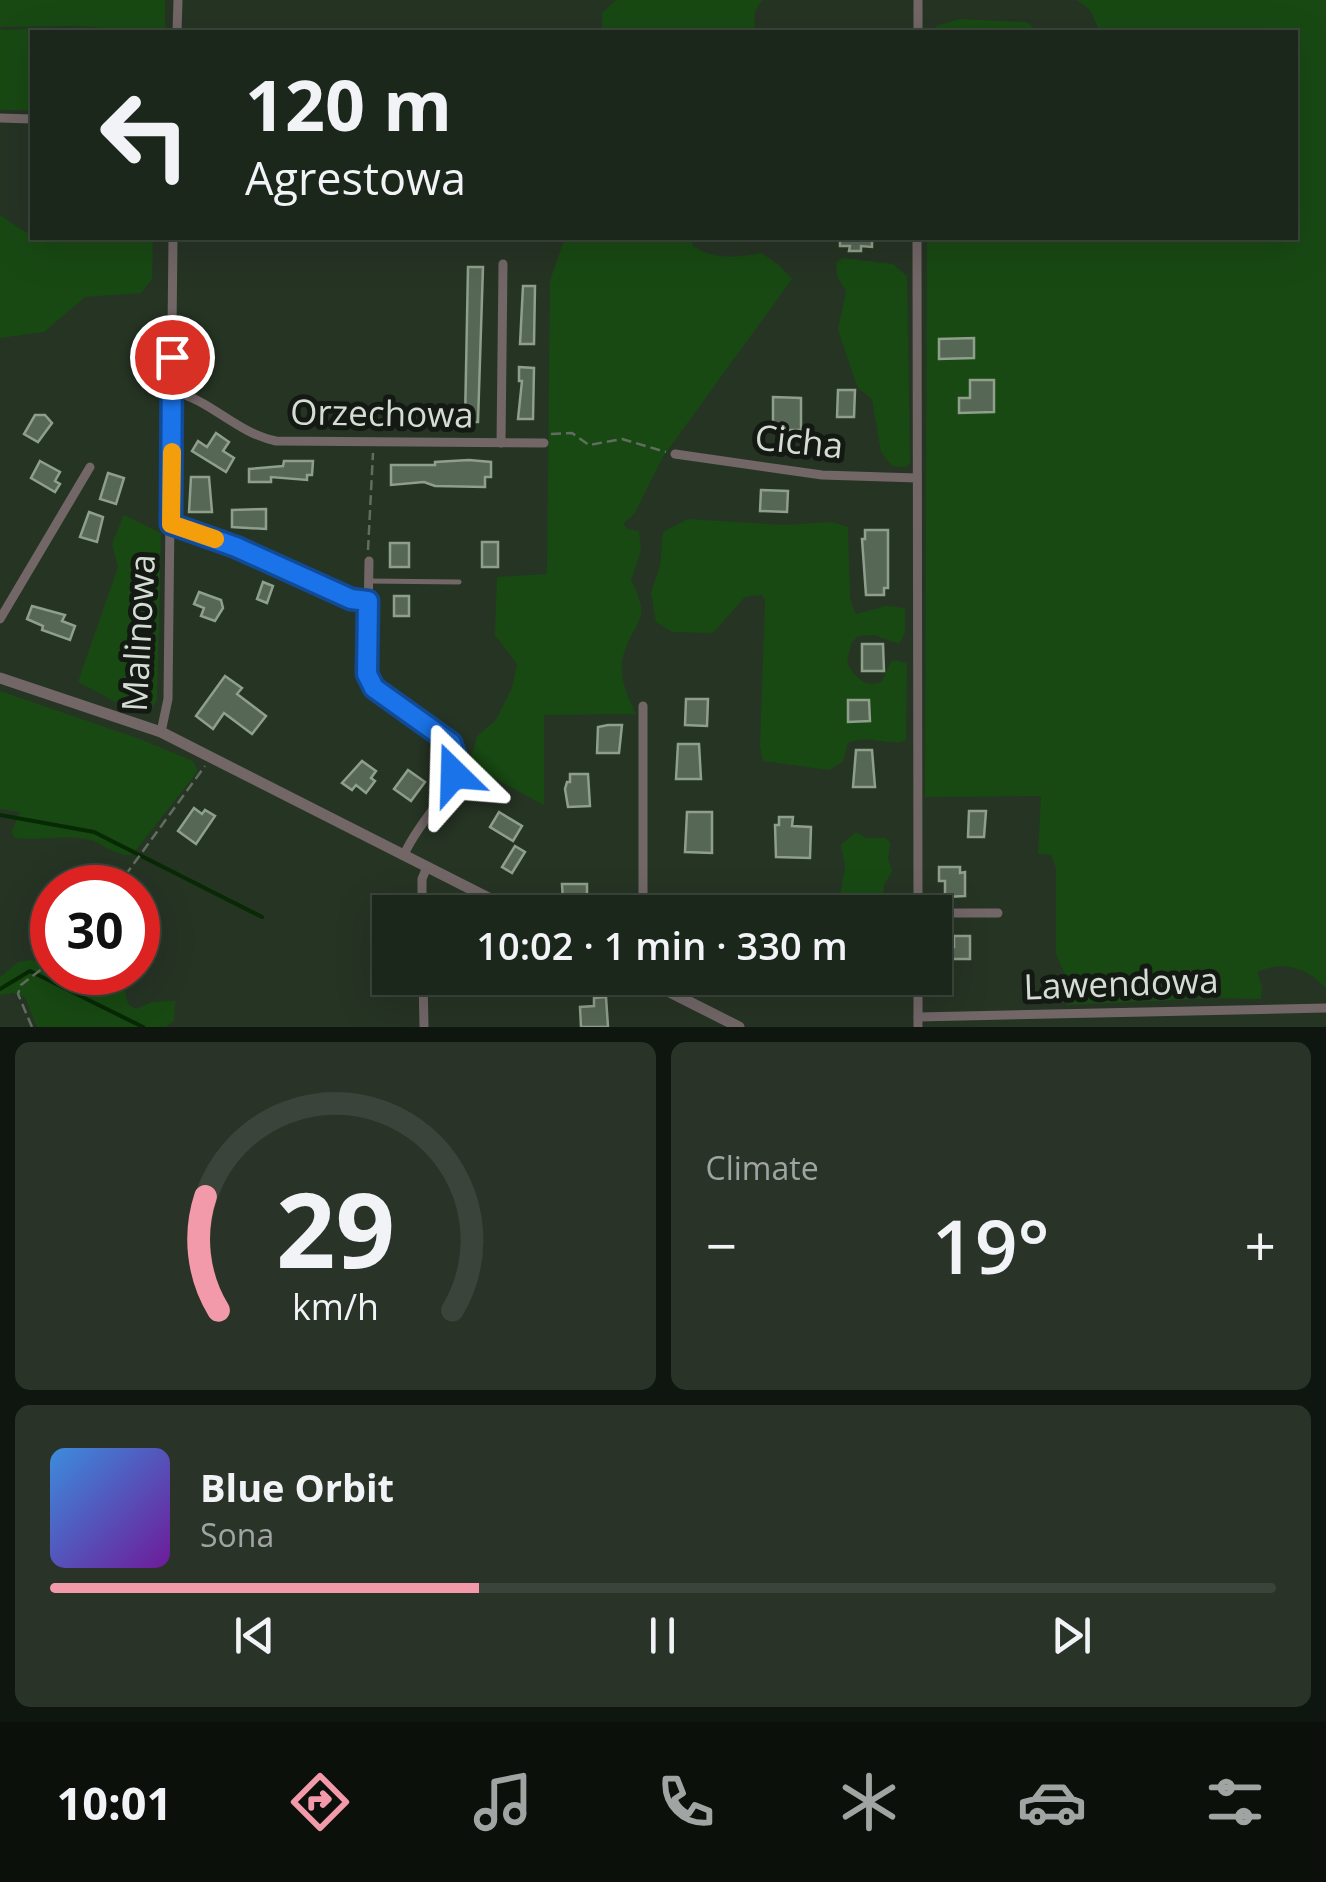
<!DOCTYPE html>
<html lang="en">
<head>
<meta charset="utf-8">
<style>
  :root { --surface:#1c271b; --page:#293328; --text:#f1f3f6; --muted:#a0a5a3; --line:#3a443a; --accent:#f39aaa }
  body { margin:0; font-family:"Open Sans",sans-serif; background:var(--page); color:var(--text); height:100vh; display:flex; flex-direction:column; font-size:38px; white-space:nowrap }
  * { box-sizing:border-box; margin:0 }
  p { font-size:32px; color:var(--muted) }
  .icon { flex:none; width:55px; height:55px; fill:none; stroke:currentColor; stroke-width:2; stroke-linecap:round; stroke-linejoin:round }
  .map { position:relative; height:1027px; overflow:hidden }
  .panel { display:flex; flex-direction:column; gap:15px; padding:15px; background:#0f150f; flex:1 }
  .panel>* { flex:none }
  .hud { position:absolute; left:30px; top:30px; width:1268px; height:210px; border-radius:0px; box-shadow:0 10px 40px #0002,0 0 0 2px var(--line); background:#1c271b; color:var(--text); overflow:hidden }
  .speed { position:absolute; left:30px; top:865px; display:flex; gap:20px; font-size:50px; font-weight:700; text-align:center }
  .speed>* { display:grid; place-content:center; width:130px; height:130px; border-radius:50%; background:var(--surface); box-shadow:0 10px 40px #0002,0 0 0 2px var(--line); line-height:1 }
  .speed .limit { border:15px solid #d22; background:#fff; color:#111 }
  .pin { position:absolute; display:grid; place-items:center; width:85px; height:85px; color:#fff; margin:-42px; border:5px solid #fff; border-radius:50%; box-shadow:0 2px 10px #0007 }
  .me { position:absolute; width:110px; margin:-55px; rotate:338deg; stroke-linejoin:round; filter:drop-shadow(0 0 8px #0008) }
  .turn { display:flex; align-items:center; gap:35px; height:210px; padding:0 50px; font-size:45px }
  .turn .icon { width:130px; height:130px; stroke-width:2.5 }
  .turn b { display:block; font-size:70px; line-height:85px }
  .big { font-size:75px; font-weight:600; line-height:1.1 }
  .panel .widget { flex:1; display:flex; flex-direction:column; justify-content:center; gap:15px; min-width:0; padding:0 35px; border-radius:15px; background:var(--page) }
  .panel .dial { align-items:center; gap:0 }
  .dial svg { height:260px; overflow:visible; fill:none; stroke:var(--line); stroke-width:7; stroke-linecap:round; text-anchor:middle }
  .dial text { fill:var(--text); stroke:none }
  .song { display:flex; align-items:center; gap:30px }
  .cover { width:120px; height:120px; border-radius:15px; background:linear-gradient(135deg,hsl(210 70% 55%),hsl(280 70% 35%)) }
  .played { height:10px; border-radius:5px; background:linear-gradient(90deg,var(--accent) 35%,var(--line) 35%) }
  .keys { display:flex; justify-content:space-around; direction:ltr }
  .heat { display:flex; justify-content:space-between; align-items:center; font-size:55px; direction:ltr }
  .panel .tiles { flex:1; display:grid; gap:15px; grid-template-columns:1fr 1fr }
  .widget:last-child { grid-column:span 2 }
  .trip { position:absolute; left:372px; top:895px; width:580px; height:100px; border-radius:0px; background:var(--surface); box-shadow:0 10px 40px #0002,0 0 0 2px var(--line); font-weight:600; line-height:100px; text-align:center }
  .dock { display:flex; height:160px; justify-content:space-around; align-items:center; background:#0b100b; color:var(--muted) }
  .dock .icon { width:70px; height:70px }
  .dock .selected { color:var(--accent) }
  .dock b { font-size:45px; color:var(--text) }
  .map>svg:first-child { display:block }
  .green { fill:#184913 }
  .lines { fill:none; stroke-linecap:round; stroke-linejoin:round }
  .stream { stroke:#072904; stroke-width:4 }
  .building { fill:#576755; stroke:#8e9f8b; stroke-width:2.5 }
  .path { stroke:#616d5f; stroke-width:2.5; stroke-dasharray:10 5; stroke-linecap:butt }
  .service { stroke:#726667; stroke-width:5 }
  .minor { stroke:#726667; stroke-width:9 }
  .tertiary { stroke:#726667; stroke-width:11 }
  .route-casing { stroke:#114b97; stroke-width:25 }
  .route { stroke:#1a73e8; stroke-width:18 }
  .slow { stroke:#f59e0b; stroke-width:18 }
  .labels { text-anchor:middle; stroke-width:10; stroke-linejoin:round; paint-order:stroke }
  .street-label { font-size:35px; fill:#d4ddd3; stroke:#141a13 }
</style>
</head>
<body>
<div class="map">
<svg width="1326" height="1027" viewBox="0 0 1326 1027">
  <rect width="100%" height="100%" fill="#263424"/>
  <!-- green -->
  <g class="green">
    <polygon points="0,0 165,0 165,32 73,26 0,27"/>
    <polygon points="616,0 762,0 755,11 754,32 602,32 602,13"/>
    <path d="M1077,0H1326V988C1306,967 1284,960 1257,972L1262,987L1261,999L1217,998L1067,1005L1065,997L1070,985L1056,955V868L1051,855L1038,854L1041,796L925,797L927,238H1295V32H1100L1090,10Z"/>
    <polygon points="960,19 1026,22 1040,32 932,32 936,26"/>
    <polygon points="75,28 128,32 32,32 32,110 0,110 0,30"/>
    <path d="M0,215C22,231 50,250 79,238H153L152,279L141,293L85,297L44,332L0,338Z"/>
    <path d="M565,238H691L693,246C716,260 735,258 761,253L779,265L792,279L662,458L634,514L623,524L628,529L639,531L641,551L631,580C652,622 636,617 624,653C617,674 627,695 636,714L544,715V805L469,765L477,736L496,720L512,688L517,664L495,635L497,577L547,574L550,280Z"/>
    <polygon points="844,258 893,264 907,276 910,464 905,467 892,466 881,452 872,399 858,388 838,330 846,292 837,275 836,262"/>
    <path d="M124,515L161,533L157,700C152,710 144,711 133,711L78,682L118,567L112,544Z"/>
    <path d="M688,519L784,525L832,522L848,527L850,599L856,614L886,606L905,608V633L899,644L874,635L858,636L851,644L847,662C853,676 867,691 882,681L892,660L907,663L906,740C888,748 870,733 848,743L843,762L829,770L763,761L760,747L765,600L762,595L745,597L713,633L672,632L656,622L651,593L660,566L663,532Z"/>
    <path d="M0,691L140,739L193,761L198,771L132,855C115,857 102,842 87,839C62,834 38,841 14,838L12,831L20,812L0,809Z"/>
    <polygon points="856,832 866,838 886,838 890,843 888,859 892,871 884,885 883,898 873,903 840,903 839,900 845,867 841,845"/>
    <polygon points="30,960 52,965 52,972 124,973 128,976 125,992 128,1004 136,1009 152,1002 175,1001 174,1020 166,1027 37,1027 25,997 13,993 0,995 0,977 18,962"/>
  </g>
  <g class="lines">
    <!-- stream -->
    <g class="stream">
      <polyline points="0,815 94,832 262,917"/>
      <polyline points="0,989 30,971 143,1027"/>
    </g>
  </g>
  <!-- building -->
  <g class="building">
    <polygon points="840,238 872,238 872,247 861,246 861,251 849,251 850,246 840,246"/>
    <polygon points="468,267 483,267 478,422 465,422"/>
    <polygon points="523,286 535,286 534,344 520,344"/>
    <polygon points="974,338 974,358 939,359 939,339"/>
    <polygon points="519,367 534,368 533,419 518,419 522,381 519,381"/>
    <polygon points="970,380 994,380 994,412 959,413 959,398 970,398"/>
    <polygon points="838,390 855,390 854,417 837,417"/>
    <polygon points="773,397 801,398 801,430 783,430 783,425 773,425"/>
    <polygon points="35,415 45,415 52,423 38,442 24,434"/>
    <polygon points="216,433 229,442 223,451 234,458 226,472 192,451 198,441 207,447"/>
    <polygon points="469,460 491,462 491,477 485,477 485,487 435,486 424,482 391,485 391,465 435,465 435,462"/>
    <polygon points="40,461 60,472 55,481 60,484 55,492 31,478"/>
    <polygon points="284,461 313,461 312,475 307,475 307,480 271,477 271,482 249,482 249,469 283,466"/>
    <polygon points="108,473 124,478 116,504 100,499"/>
    <polygon points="191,477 209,477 212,512 189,512"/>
    <polygon points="761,490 788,491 787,512 760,511"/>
    <polygon points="266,509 266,529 232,527 232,510"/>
    <polygon points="89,512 103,517 97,542 80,537"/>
    <polygon points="865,530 888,530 888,588 884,588 884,595 866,595 862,539 865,539"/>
    <rect x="482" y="542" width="16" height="25"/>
    <rect x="390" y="543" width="19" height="24"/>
    <polygon points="263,582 273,586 267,603 257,599"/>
    <polygon points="199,592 221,600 223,608 215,621 201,616 204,608 194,604"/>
    <rect x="394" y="596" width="15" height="20"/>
    <polygon points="32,606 65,615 62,621 75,626 70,640 42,630 43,626 27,619"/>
    <polygon points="862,644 883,644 884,671 862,671"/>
    <polygon points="225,676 242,688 237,694 266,716 252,734 224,713 213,729 196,716"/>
    <polygon points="686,699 708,699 707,726 685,725"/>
    <polygon points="848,700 869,700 870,721 848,722"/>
    <polygon points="608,725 622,725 619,753 597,753 598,727"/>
    <polygon points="678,744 699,744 701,779 676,779"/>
    <polygon points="856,750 872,750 875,787 853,787"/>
    <polygon points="362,761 376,771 371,778 375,781 366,793 356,785 352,790 342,783"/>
    <polygon points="408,770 425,782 411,801 394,789"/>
    <polygon points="570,774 588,774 590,806 568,807 565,789 567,782 570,782"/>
    <polygon points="194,808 202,814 205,810 215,816 196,844 178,831"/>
    <polygon points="969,811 986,811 984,837 968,837"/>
    <polygon points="499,812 522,826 513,841 490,827"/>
    <polygon points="687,812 712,812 712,853 685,852"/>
    <polygon points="779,817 793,817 792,826 811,827 810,858 776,857 775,825 779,825"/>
    <polygon points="515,846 525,852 512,873 502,867"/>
    <polygon points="939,867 960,867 960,873 965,872 965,896 945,897 945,881 939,881"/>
    <polygon points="562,884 587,884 587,905 563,902"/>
    <polygon points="954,936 970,936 970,959 940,959 940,947 954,947"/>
    <polygon points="377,960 390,960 390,978 398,978 398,994 380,994"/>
    <rect x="439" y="978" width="26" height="17"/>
    <polygon points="606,997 608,1027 581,1027 580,1007 594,1006 594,998"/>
  </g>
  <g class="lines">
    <!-- path -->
    <g class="path">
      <polyline points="551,434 572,433 589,445 622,439 666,452"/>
      <polyline points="368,550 373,453"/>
      <polyline points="116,888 205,766"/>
      <polyline points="32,1027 18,994 21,985 52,961"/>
    </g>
    <!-- service -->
    <polyline class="service" points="368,581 459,582"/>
    <!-- minor -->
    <g class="minor">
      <polyline points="177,32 178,0"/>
      <polyline points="918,32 918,0"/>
      <polyline points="0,118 32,119"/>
      <polyline points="917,238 918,912"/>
      <path d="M173,392C209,398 236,433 276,441L544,443"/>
      <polyline points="501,443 503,264"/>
      <polyline points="675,454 822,475 917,478"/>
      <polyline points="171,524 236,547 351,599 368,601"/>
      <path d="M369,561L367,674C372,684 375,692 385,699C408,717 469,734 454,774C443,802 416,826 404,855"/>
      <polyline points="0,619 90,467"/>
      <polyline points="161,732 168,699 173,238"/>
      <polyline points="422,912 422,879 427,867"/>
      <polyline points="643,912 643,706"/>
      <polyline points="935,913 998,913"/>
      <polyline points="423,978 424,1027"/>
      <polyline points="918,978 918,1027"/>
      <polyline points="918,1017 1326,1008"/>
    </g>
    <!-- tertiary -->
    <g class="tertiary">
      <polyline points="0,678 161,732 516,912"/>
      <polyline points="642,978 739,1027"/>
    </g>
  </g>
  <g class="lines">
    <defs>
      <polyline id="route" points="172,357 171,524 236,547 351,599 368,601 367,674 374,688 451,743 456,758 454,774"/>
    </defs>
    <!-- route casing -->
    <use href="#route" class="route-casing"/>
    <!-- route -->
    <use href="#route" class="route"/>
    <!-- slow -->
    <polyline class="slow" points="172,452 171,524 215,539"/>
  </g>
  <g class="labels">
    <!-- street labels -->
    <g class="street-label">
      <text transform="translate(382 414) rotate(1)" y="12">Orzechowa</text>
      <text transform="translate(799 442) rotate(6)" y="12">Cicha</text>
      <text transform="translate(139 633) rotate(-87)" y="12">Malinowa</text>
      <text transform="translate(1121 984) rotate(-2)" y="12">Lawendowa</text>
    </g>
  </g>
</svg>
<div class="speed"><div class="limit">30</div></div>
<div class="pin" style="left:172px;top:357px;background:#d93025"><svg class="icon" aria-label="arrive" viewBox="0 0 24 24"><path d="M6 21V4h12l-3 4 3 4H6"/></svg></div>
<svg class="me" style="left:454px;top:774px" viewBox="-20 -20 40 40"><path d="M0-17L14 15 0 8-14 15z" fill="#1a73e8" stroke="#fff" stroke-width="4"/></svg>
<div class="trip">10:02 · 1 min · 330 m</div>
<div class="hud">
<div class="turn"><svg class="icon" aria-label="left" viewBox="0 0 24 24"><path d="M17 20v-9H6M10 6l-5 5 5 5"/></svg><div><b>120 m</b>Agrestowa</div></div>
</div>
</div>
<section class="panel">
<div class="tiles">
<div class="widget dial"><svg viewBox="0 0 100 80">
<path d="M14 69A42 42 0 1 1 86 69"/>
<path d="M14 69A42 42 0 0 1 10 34" stroke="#f39aaa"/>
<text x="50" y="56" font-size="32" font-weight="700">29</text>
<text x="50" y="72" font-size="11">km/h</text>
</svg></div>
<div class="widget"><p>Climate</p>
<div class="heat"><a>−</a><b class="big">19°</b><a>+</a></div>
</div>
<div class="widget">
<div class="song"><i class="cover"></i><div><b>Blue Orbit</b><p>Sona</p></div></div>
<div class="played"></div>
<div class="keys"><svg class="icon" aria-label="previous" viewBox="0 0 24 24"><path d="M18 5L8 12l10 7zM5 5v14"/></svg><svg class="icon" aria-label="pause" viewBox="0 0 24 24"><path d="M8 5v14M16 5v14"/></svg><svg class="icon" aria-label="next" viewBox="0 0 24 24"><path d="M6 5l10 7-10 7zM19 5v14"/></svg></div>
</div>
</div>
</section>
<nav class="dock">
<b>10:01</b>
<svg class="icon selected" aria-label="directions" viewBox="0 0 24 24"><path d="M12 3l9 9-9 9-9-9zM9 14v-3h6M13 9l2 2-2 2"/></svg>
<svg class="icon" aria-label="music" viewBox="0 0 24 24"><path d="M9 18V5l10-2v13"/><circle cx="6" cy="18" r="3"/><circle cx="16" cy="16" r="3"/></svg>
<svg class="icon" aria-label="phone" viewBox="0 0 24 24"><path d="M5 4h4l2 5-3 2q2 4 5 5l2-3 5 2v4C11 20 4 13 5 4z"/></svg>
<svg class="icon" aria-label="climate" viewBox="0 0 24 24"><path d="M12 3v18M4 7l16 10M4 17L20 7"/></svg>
<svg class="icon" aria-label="car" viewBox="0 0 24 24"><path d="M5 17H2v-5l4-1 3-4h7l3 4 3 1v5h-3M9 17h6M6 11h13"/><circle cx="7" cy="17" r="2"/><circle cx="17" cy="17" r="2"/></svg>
<svg class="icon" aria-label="filters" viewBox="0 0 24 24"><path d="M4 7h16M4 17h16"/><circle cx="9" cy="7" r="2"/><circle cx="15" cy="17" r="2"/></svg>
</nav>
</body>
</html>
